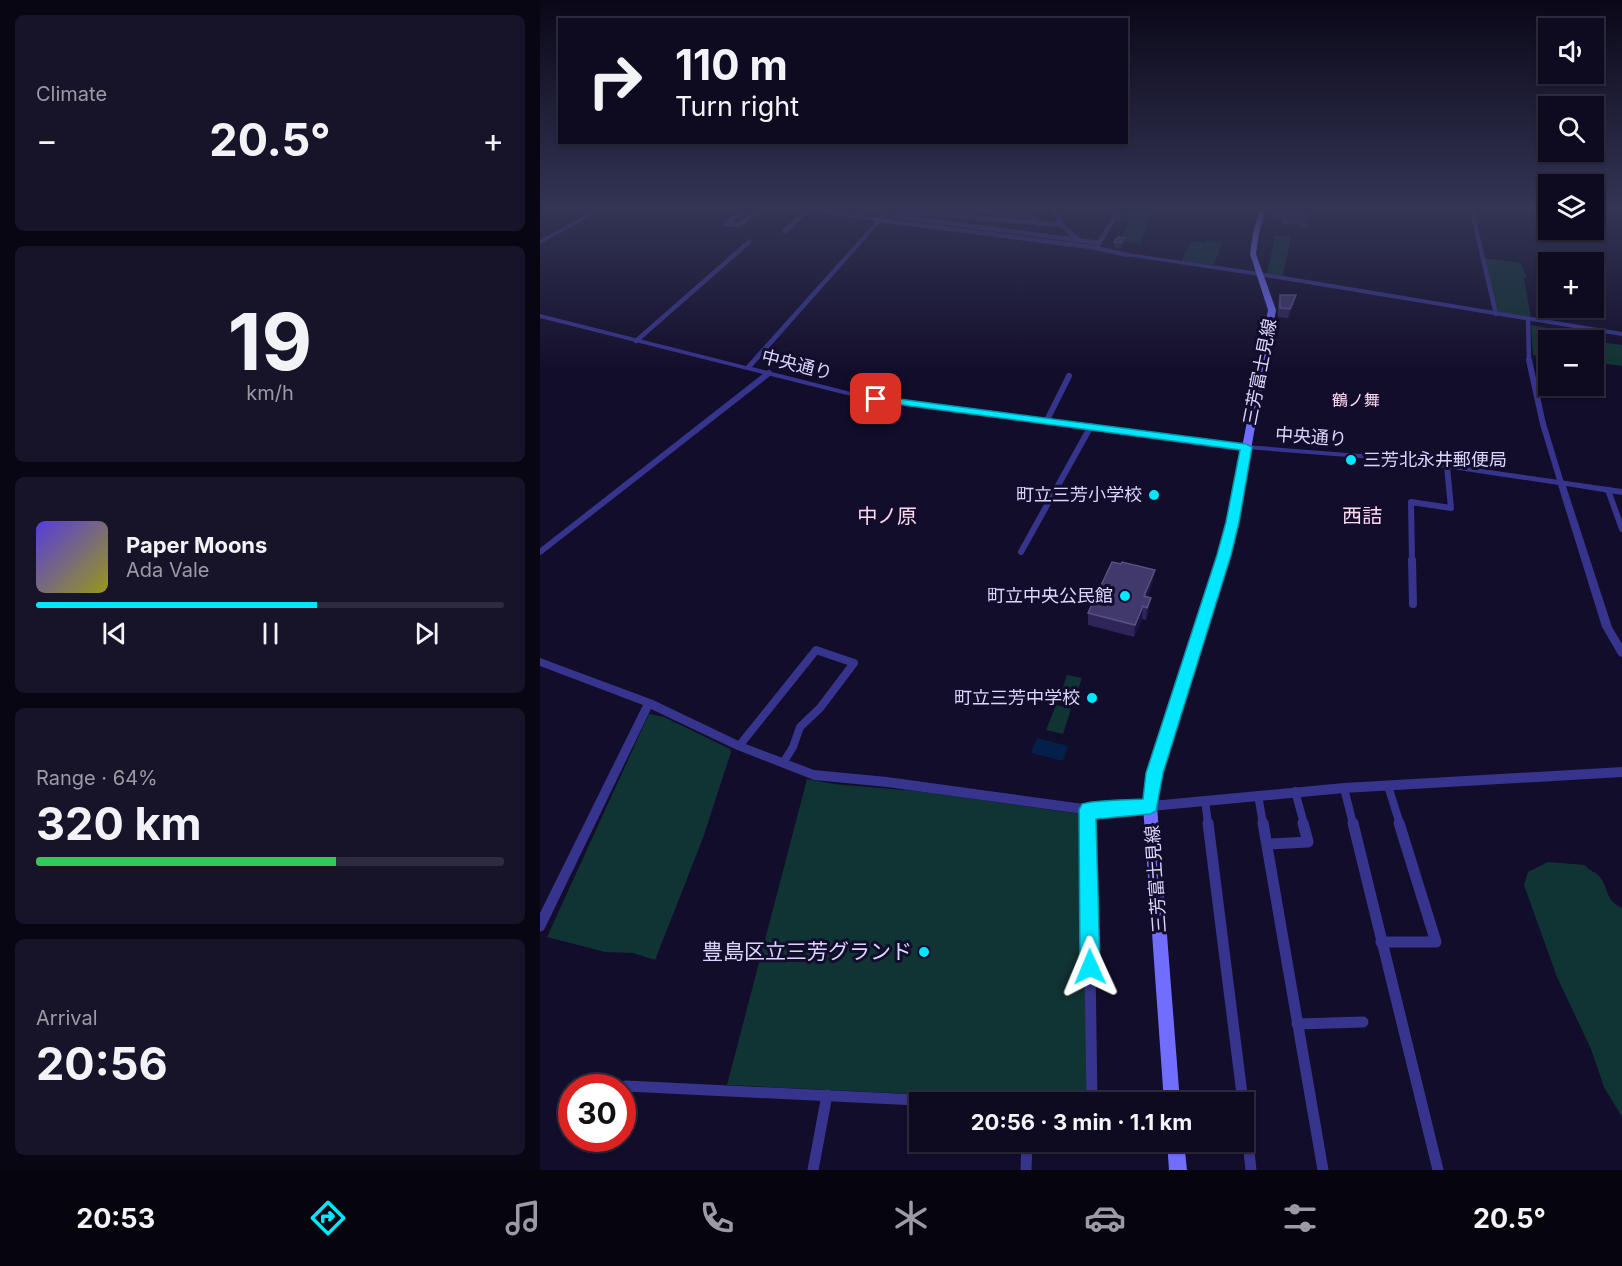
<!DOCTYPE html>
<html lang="en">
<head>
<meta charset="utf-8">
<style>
  :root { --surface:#0e0a20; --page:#171329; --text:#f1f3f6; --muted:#9b9aa5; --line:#2e2b3e; --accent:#02e6ff }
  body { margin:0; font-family:Inter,"Noto Sans JP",sans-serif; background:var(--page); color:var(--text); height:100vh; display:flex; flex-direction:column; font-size:22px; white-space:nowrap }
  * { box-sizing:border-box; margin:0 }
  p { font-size:20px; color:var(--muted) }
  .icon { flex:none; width:33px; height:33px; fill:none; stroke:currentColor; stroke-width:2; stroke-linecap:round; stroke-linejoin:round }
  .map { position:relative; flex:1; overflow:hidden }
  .drawer { display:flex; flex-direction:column; gap:15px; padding:15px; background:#080612; width:540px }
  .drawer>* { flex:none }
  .banner { position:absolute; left:18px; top:18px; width:570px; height:126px; border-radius:0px; box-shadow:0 2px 4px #0004,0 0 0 2px var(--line); background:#0e0a20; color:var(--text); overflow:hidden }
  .fabs { position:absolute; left:998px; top:18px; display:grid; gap:12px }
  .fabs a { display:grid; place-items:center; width:66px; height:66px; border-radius:0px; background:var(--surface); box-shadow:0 2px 4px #0004,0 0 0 2px var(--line); font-size:30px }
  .speed { position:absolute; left:18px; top:1074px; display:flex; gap:12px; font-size:30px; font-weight:700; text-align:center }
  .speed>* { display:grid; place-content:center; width:78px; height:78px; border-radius:50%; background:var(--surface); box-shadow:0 2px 4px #0004,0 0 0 2px var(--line); line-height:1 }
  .speed .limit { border:9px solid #d22; background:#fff; color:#111 }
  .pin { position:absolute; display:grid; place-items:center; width:51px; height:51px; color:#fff; margin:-26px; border-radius:12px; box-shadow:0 3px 9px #0006 }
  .me { position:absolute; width:66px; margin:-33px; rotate:359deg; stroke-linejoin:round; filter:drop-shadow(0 0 4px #0008) }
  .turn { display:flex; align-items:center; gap:21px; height:126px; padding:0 18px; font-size:27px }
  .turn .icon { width:78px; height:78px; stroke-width:2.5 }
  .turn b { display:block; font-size:42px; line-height:51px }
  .big { font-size:45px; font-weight:700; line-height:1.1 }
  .drawer .card { flex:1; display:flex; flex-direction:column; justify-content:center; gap:9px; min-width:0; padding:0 21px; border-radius:9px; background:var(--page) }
  .drawer .dial { align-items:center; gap:0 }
  .dial b { font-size:78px; line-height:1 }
  .song { display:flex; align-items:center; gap:18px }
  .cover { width:72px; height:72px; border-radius:9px; background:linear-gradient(135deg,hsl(250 70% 55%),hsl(60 70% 35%)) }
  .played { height:6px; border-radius:3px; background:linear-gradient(90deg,var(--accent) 60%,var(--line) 60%) }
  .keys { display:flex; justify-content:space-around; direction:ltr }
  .heat { display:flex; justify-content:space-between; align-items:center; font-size:33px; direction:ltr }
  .charge { height:9px; border-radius:4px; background:linear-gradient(90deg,#34c759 64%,var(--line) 0) }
  .trip { position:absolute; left:369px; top:1092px; width:345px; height:60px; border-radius:0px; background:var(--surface); box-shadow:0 2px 4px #0004,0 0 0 2px var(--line); font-weight:700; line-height:60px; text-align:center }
  .menu { display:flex; height:96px; justify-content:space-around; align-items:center; background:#06040d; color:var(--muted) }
  .menu .icon { width:42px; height:42px }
  .menu .current { color:var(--accent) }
  .menu b { font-size:27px; color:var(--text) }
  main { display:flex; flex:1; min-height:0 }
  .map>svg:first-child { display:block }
  .green { fill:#103433 }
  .water { fill:#051f4b }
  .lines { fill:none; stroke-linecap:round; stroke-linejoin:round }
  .minor-far3 { stroke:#37348d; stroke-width:4.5 }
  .minor-far2 { stroke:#37348d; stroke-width:6 }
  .minor-far1 { stroke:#37348d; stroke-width:8 }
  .minor { stroke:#37348d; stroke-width:11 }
  .tertiary { fill:#37348d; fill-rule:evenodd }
  .secondary { fill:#706dff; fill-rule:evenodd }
  .wall { fill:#2f2559 }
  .shaded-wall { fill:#1c143f }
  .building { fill:#41386b; stroke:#5a5182; stroke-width:1.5 }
  .route { fill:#02e6ff; stroke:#0196a6; stroke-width:1.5 }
  .poi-dot { fill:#02e6ff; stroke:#120d2a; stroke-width:2 }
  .labels { text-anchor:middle; stroke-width:6; stroke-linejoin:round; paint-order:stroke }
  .far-neighbourhood-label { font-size:16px; fill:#ffd8f1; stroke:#120d2a }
  .street-label { font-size:18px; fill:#dbd6ff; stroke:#120d2a }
  .poi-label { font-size:18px; fill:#dbd6ff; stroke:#120d2a; text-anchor:end }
  .neighbourhood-label { font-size:20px; fill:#ffd8f1; stroke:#120d2a }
  .near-poi-label { font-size:21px; fill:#dbd6ff; stroke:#120d2a; text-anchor:end }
</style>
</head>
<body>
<main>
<section class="drawer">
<div class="card"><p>Climate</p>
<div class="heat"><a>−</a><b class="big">20.5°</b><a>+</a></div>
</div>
<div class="card dial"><b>19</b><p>km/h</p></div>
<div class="card">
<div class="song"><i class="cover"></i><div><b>Paper Moons</b><p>Ada Vale</p></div></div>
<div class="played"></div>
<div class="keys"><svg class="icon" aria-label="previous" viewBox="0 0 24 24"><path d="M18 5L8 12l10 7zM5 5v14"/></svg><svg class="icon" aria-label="pause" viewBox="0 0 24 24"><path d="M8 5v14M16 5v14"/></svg><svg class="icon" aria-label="next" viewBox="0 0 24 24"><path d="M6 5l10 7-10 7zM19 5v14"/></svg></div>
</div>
<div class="card"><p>Range · 64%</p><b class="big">320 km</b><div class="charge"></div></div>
<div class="card"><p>Arrival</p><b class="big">20:56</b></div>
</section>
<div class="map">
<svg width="1082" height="1170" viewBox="0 0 1082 1170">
  <rect width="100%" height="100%" fill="#120d2a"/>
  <!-- green -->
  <g class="green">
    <polygon points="591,208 614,208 600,244 579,241 589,223 575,221 579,214 587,215"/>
    <polygon points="735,236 751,237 743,276 727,273"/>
    <polygon points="667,240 682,242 674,265 642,261 650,241 666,243"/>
    <polygon points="944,258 981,263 987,278 984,278 991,318 958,312"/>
    <polygon points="991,325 1041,334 1043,339 1050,340 1008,340 1008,357 993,355"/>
    <polygon points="1053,341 1082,345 1082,366 1053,362"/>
    <polygon points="527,675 542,678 534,701 519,698"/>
    <polygon points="516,705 531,709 523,734 506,730"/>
    <polygon points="109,714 124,717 190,749 191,752 163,838 115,960 93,953 65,952 7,937"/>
    <polygon points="267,779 294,784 376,791 541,814 545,818 548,1094 542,1102 187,1085"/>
    <path d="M1008,862L1045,865C1049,871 1056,872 1060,877C1069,889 1065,900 1082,908V1117L1064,1087L1051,1049L1017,977L984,885L988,872Z"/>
  </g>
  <!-- water -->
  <polygon class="water" points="497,738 528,746 523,761 491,753"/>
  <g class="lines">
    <!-- minor-far3 -->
    <g class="minor-far3">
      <polyline points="206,208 186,224 199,225 221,208"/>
      <polyline points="266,208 288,212 292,208"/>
      <polyline points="362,208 355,216 560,243"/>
      <polyline points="405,208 489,216 499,224"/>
      <polyline points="514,208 519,222 537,239"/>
      <polyline points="931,208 956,314"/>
      <polyline points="1065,208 1082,210"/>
      <polyline points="359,211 522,225"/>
      <polyline points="489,216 494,208"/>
      <polyline points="320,217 327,208"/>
      <polyline points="340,220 551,247 588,255"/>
      <polyline points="245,231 269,209"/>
      <polyline points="558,245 580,208"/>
      <polyline points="988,319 989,361"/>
      <polyline points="96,341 209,242"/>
    </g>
    <!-- minor-far2 -->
    <g class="minor-far2">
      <polyline points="989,360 1003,424 1021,483"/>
      <polyline points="507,420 529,376"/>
      <polyline points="1068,490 1082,529"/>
      <polyline points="0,552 229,373"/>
      <polyline points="481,552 551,426"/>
      <polyline points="872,561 871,502 911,508 907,466"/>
    </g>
    <!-- minor-far1 -->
    <g class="minor-far1">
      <polyline points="872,560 873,604"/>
      <polyline points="199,746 276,650 314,663 280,708 260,727 253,747 243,763"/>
      <polyline points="848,786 860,824"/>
      <polyline points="804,788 813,824"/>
      <polyline points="755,791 764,824"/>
      <polyline points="718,795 723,824"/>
      <polyline points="665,800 668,824"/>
      <polyline points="548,810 548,824"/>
    </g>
    <!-- minor -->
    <g class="minor">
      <polyline points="548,823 552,1102"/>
      <polyline points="668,823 703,1102"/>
      <polyline points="723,823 783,1170"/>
      <polyline points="813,823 898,1170"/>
      <polyline points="728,844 768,842 763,823"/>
      <polyline points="841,942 896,942 859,823"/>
      <polyline points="757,1024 823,1022"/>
      <polyline points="86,1086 418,1102"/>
      <polyline points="704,1105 711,1170"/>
      <polyline points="273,1170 287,1095"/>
      <polyline points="486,1170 487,1142"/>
    </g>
    <!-- tertiary -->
    <g class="tertiary">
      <polygon points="59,208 65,208 0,244 0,240"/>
      <polygon points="348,208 353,208 212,367 319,394 706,445 859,457 1082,489 1082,495 1026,486 1072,627 1082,644 1082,657 1079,656 1062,627 1018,485 859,461 706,449 319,398 0,318 0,314 206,366 336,221 288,214 285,212 286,211 339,218"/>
      <polygon points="588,253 719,272 1082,332 1082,336 719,276 586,256 585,255"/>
      <polygon points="0,658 113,700 203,743 274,770 347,777 558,806 804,783 1082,767 1082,777 804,793 558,816 347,787 274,780 195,749 111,709 4,930 0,932 0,913 103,705 0,666"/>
    </g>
    <!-- secondary -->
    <g class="secondary">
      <polygon points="720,208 726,208 719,233 716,254 736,310 698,522 618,783 617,806 640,1102 624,1102 603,806 606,783 688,522 728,310 710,254 713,233"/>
      <polygon points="627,1142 644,1142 647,1170 629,1170"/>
    </g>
  </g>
  <!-- wall -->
  <g class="wall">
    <polygon points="734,208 764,208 764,212 765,208 771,208 767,229 761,228 761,225 742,224 742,220 732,219"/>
    <polygon points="574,242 584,244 580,249 574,247"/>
    <polygon points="740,295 756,295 754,304 748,318 738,317 738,304"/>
    <polygon points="613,583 607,597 609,611 606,620 602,619 594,637 548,625 548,613"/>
  </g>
  <!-- shaded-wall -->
  <g class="shaded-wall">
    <polygon points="584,238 584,244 580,249 581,243"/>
    <polygon points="756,295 754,304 748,318 750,309"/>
    <polygon points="615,570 613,583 604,607 604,596"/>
    <polygon points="611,598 609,611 606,620 607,608"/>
    <polygon points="603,606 602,619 594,637 595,625"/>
  </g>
  <!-- building -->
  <g class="building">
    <polygon points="578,237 584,238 581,243 574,242"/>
    <polygon points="740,295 756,295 750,309 740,308"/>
    <polygon points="572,562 581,564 582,562 615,570 604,596 611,598 607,608 603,606 595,625 548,613"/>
  </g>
  <!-- sky -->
  <linearGradient id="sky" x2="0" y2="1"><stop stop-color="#0a0717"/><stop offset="0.56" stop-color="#333555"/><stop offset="1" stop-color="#333555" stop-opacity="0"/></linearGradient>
  <rect width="1082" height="372" fill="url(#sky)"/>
  <!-- route -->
  <path class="route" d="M336,396L706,444L712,447L699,522L691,555L623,773L616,811L610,814L556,819L560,967L557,974L550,977L543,974L540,967L539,810L542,804C552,800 589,800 603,799L606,773L677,555L686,522L700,450L333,401V397Z"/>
  <!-- markers -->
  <g class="poi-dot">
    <circle cx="811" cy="460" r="6"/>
    <circle cx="614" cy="495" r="6"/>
    <circle cx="585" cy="596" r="6"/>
    <circle cx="552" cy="698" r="6"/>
    <circle cx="384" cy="952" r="6"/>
  </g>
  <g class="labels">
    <!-- far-neighbourhood labels -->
    <g class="far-neighbourhood-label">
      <text x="816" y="406">鶴ノ舞</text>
    </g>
    <!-- street labels -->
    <g class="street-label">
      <text transform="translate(257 365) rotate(14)" y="6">中央通り</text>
      <text transform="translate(720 372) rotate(-79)" y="6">三芳富士見線</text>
      <text transform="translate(771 437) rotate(4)" y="6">中央通り</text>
      <text transform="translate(616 879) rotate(-94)" y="6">三芳富士見線</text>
    </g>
    <!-- poi labels -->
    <g class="poi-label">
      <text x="823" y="466" text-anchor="start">三芳北永井郵便局</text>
      <text x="602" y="501">町立三芳小学校</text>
      <text x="573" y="602">町立中央公民館</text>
      <text x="540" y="704">町立三芳中学校</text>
    </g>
    <!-- neighbourhood labels -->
    <g class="neighbourhood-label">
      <text x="347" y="523">中ノ原</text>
      <text x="822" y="523">西詰</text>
    </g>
    <!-- near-poi labels -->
    <g class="near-poi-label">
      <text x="372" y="959">豊島区立三芳グランド</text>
    </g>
  </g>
</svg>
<div class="fabs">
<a><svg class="icon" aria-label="sound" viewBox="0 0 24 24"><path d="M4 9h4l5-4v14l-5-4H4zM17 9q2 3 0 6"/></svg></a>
<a><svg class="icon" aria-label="search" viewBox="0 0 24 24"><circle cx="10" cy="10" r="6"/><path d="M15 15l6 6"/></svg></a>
<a><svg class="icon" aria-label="layers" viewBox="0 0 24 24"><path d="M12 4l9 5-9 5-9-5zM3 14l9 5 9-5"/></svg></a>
<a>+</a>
<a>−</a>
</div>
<div class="speed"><div class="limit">30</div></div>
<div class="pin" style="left:336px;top:399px;background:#d93025"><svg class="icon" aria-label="arrive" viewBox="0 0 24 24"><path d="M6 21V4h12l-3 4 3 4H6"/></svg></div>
<svg class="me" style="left:550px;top:967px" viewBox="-20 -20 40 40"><path d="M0-17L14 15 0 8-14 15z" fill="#02e6ff" stroke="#fff" stroke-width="4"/></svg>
<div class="trip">20:56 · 3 min · 1.1 km</div>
<div class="banner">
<div class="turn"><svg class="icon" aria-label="right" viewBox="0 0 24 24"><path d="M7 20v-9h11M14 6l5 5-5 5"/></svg><div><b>110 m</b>Turn right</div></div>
</div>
</div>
</main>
<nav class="menu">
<b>20:53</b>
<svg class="icon current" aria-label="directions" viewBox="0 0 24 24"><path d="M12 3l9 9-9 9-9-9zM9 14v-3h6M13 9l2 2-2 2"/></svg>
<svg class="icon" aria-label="music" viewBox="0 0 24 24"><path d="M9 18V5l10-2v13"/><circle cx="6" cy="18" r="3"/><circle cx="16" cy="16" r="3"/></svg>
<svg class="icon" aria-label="phone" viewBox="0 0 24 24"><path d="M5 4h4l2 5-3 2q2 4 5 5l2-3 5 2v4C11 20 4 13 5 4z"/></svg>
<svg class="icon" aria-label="climate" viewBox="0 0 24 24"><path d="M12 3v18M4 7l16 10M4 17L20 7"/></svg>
<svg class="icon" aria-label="car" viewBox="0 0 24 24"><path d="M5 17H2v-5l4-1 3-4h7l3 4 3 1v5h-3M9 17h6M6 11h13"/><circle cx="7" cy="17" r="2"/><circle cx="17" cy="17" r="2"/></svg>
<svg class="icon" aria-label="filters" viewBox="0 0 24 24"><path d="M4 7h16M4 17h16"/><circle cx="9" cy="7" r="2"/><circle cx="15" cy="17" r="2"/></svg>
<b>20.5°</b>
</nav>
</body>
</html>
